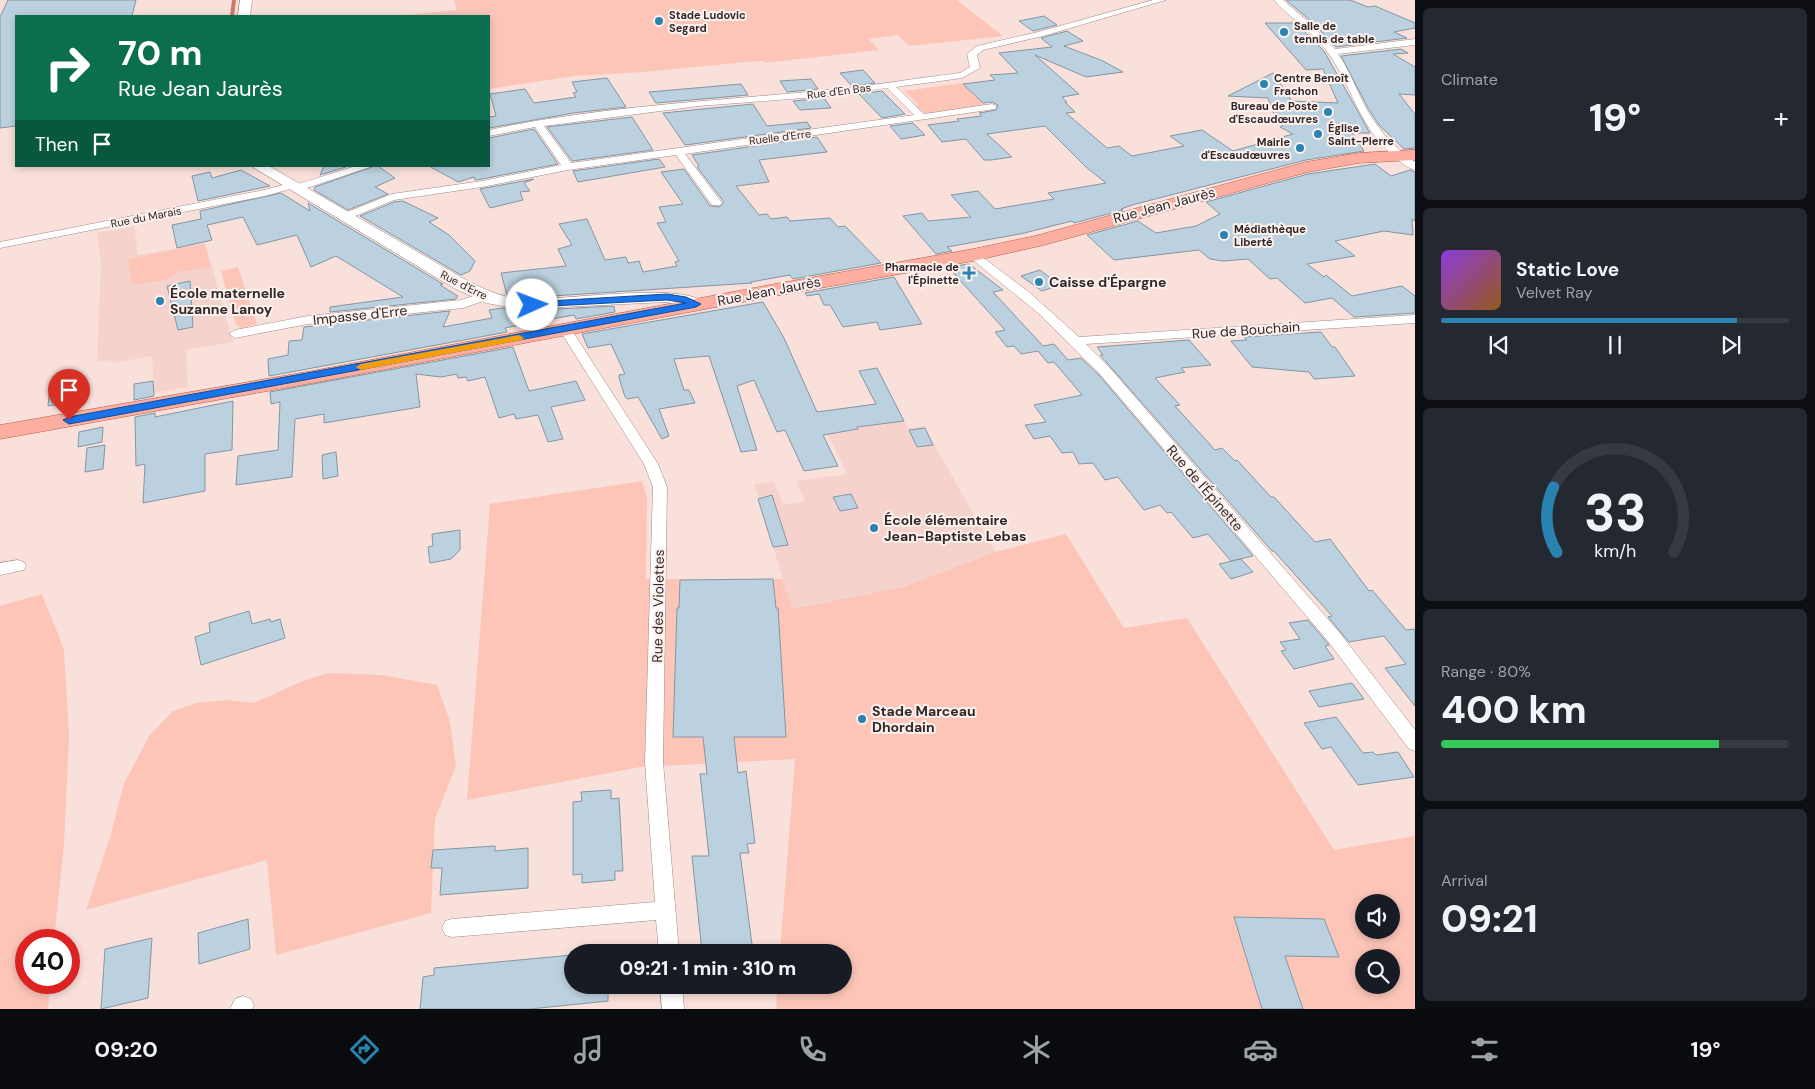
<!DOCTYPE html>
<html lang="en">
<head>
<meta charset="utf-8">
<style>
  :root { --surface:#171b24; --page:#242831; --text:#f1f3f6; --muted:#9ea1a6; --line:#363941; --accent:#2983b1 }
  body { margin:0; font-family:"DM Sans",sans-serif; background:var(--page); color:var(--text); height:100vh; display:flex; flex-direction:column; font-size:19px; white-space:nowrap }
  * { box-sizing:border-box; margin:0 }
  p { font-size:16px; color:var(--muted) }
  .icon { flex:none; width:28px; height:28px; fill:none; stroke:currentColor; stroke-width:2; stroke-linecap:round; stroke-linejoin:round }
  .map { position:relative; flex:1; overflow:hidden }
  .panel { display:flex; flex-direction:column; gap:8px; padding:8px; background:#0d0f14; width:400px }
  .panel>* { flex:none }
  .banner { position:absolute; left:15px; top:15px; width:475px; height:152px; border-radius:0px; box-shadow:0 2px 8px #0003; background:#0b6e4f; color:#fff; overflow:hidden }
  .controls { position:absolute; left:1355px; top:894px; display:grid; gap:10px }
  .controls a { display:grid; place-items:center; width:45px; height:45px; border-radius:50%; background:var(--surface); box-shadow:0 2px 8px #0003; font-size:25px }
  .speed { position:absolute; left:15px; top:929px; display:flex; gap:10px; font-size:25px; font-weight:700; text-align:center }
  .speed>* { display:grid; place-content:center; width:65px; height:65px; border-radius:50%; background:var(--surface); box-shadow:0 2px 8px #0003; line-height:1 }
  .speed .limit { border:8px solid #d22; background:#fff; color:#111 }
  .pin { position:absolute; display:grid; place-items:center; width:42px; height:42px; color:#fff; margin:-51px -21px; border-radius:50% 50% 50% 0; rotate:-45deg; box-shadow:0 0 5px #0007 }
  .pin .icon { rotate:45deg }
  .me { position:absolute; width:55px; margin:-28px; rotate:88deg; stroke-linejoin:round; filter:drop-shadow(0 0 4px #0008) }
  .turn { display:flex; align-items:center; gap:18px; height:105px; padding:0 20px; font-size:22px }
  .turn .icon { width:65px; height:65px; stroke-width:2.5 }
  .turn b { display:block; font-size:35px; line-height:42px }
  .then { display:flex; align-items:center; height:48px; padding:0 20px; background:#0003; gap:10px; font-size:19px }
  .big { font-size:38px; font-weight:800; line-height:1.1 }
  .panel .tile { flex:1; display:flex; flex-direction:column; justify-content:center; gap:8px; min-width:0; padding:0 18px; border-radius:8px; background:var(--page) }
  .panel .dial { align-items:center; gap:0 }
  .dial svg { height:130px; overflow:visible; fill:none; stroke:var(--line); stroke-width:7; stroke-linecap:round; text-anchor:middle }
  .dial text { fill:var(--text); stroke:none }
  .song { display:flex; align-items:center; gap:15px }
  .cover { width:60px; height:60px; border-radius:8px; background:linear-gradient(135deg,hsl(270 70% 55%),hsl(30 70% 35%)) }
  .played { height:5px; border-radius:2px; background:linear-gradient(90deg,var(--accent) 85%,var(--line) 85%) }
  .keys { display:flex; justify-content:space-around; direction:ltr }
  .heat { display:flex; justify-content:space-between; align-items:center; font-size:28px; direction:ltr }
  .charge { height:8px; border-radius:4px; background:linear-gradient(90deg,#34c759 80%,var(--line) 0) }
  .trip { position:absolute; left:564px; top:944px; width:288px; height:50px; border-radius:25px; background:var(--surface); box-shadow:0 2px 8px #0003; font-weight:800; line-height:50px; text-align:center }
  .dock { display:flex; height:80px; justify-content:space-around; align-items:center; background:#090b0e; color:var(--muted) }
  .dock .icon { width:35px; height:35px }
  .dock .on { color:var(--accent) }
  .dock b { font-size:22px; color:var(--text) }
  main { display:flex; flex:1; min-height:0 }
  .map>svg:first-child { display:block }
  .built { fill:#f5d3cc }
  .green { fill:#fcc5b8; fill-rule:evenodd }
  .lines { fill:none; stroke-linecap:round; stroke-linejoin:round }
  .stream { stroke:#cd7968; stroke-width:4 }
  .building { fill:#bcd1df; stroke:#8296a3 }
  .street-casing { stroke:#a08983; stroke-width:1 }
  .secondary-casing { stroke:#a08983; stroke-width:1 }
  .primary-casing { stroke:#b45d4b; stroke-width:1 }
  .street { fill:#fff; fill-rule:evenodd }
  .secondary { fill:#fff; fill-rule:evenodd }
  .primary { fill:#fcafa0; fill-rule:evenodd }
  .route { fill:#1a73e8; stroke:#114b97 }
  .slow { fill:#f59e0b }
  .poi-dot { fill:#2983b1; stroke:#fcf1ef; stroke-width:2 }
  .labels { text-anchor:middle; stroke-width:4; stroke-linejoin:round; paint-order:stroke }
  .far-poi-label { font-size:11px; font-weight:bold; fill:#312825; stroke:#fcf1ef; text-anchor:start }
  .far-street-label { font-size:11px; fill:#312825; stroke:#fcf1ef }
  .street-label { font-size:14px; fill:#312825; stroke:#fcf1ef }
  .poi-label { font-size:14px; font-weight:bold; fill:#312825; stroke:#fcf1ef; text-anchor:start }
</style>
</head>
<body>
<main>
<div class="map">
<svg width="1415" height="1009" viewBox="0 0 1415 1009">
  <rect width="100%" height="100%" fill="#fae0da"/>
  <!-- built -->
  <g class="built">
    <polygon points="134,226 138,255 205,243 233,342 186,350 188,387 154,393 152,356 112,363 112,360 97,362 101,263 97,233"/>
    <polygon points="894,402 908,428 924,426 995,552 903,587 792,609 754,484 774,482 783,504 805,502 797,481 847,474 817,412"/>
  </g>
  <!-- green -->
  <g class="green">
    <polygon points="454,0 957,0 1003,36 909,46 898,35 869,39 879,50 765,63 764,61 747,62 643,72 574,76 489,89 489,16 394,16 457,10"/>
    <polygon points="962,83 985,105 930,114 922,112 916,107 918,104 904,91"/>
    <polygon points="205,244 211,268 180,271 169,279 135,285 131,282 128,259"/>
    <polygon points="238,267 257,324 241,328 236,325 221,271"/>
    <path d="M642,481L647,497L646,579H783L792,609L903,587L995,552L1066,534L1124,628L1187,618L1334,850L1415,836V1009H776L778,985H842V952H780L795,759L640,767L467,800L490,504ZM1364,902H1391V930H1364ZM1364,958H1391V985H1364Z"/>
    <polygon points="42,594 64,649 69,737 64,844 54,940 26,940 26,982 50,983 48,1009 0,1009 0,606"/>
    <polygon points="328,673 382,675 437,685 450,722 456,766 435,819 431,913 276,955 267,860 86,910 111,834 124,783 150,735 173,711 196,703 226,700 254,703 303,681"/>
  </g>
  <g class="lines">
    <!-- stream -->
    <polyline class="stream" points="232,16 234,0"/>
  </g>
  <!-- building -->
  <g class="building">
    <polygon points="8,0 136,0 132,16 16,16 16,126 0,128 0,17"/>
    <polygon points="1286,0 1350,0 1368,7 1375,6 1415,23 1415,28 1394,32 1407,38 1336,47 1313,23"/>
    <polygon points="1044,16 1057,25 1033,31 1019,21"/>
    <polygon points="1265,23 1296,23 1324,51 1370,133 1352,133 1364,151 1306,160 1132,205 1121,209 1123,210 1074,223 1072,221 1020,234 947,247 952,251 936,254 903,216 922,213 928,221 971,217 951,195 978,191 995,209 1054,199 1048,193 1106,183 1086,167 1045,126 987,134 1012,157 991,160 984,160 966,139 942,142 928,125 959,121 957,119 982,116 979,113 996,110 998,105 992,102 983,103 963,84 995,80 990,75 1018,73 999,53 1052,47 1041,38 1067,31 1083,41 1064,46 1103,61 1123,72 1086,77 1035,55 1079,94 1062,97 1067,102 1065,102 1075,112 1066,113 1107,148 1119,146 1132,156 1184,146 1170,136 1202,130 1233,151 1293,134 1280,127 1285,124 1276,119 1268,98 1228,96 1273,73 1292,101 1338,103 1323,69 1306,70"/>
    <polygon points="1401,49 1408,53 1393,54 1415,67 1415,95 1399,94 1415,114 1415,148 1404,149 1379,125 1368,108 1341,56"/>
    <polygon points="863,70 875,83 852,86 840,73"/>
    <polygon points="607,78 626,107 573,113 489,128 489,117 496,116 490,94 525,89 534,103 576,97 573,93 577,92 572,82"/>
    <polygon points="811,79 818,89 787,92 780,81"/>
    <polygon points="741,84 748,95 656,103 649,92"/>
    <polygon points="882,91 905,114 882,118 859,94"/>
    <polygon points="824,98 831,108 800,110 793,101"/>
    <polygon points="753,104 767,126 807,122 811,128 685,145 663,113"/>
    <polygon points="632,117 653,150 572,161 547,127"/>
    <polygon points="913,123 925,135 901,139 890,126"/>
    <polygon points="534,129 558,164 482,179 475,180 474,177 458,182 429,166 489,166 489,138"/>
    <polygon points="817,137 827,152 759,160 769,182 736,186 759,215 767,214 771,219 787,217 790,221 830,218 838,227 845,226 881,263 793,279 790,275 784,276 751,282 752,283 537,297 507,295 501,273 566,266 558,249 572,245 559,224 587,219 605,260 626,257 628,263 639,261 643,272 677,266 675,262 679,261 657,223 666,222 659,207 683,204 661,172 684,169 710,206 720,207 724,202 697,167 699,166 692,155"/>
    <polygon points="659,159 665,167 578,182 573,171"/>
    <polygon points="1375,164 1391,176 1410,170 1415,172 1415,221 1412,219 1413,235 1384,231 1335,241 1355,256 1307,264 1324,277 1326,275 1352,296 1402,286 1415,296 1415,313 1354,317 1332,298 1305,303 1277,278 1270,279 1248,259 1223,261 1210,259 1199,250 1114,260 1087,235 1138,221 1156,233 1196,226 1220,214 1206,202 1308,174"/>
    <polygon points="324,166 349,166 320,175"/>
    <polygon points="375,166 378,166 395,178 375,187 388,194 348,210 314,190 315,187"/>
    <polygon points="241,170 270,186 198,201 192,176 210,172 212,178"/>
    <polygon points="534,179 524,183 530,191 520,192 523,200 490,208 480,189"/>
    <polygon points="281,193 310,211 308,203 443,284 440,285 458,296 456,299 330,312 330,307 403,297 336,256 311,267 297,235 257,245 243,217 207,225 212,240 177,248 172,225 201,219 200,211"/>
    <polygon points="403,201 438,218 429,222 449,235 475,261 470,271 461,275 360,216 394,202"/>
    <polygon points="969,264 1003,290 993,292 1043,346 1054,344 1068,360 1081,358 1098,374 1253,556 1231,561 1208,534 1193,538 1171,512 1167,513 1160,505 1144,510 1118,477 1105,480 1093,463 1079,464 1073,452 1062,453 1050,436 1034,439 1025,425 1046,422 1034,405 1082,395 1054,362 1048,363 1038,351 1021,354 1014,346 1007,347 995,332 1005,330 948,267"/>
    <polygon points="1040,270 1060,285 1042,291 1021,276"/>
    <polygon points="894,277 922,324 880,330 877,322 843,327 830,305 824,305 819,294 807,296 805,293"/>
    <polygon points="190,281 193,327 178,330 167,286"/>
    <polygon points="763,302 784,338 817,412 876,404 859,371 877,368 904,421 857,427 858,429 823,435 838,466 804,471 785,430 777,432 754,380 737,386 757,450 741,452 709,356 674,359 684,390 689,390 695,403 659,409 669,436 662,439 638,397 628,399 625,397 619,378 619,375 625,374 611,344 588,348 582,334"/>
    <polygon points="614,306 615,312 576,319 574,315 535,322 505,328 507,332 269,376 268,359 288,355 289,341 302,340 304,327 450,311 443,327 492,318 489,310 502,308 520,311"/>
    <polygon points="1321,332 1332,347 1335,347 1355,376 1314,379 1309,372 1252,367 1231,341 1247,340 1244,337"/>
    <polygon points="1189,340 1211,365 1181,368 1185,372 1155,378 1180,405 1175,406 1215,450 1222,448 1235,461 1237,460 1271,497 1274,497 1315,542 1330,539 1369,591 1372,590 1406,630 1415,629 1415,706 1385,668 1406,664 1384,636 1349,642 1328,617 1332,616 1274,551 1272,551 1100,355 1103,355 1097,347"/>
    <polygon points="513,347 529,391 576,381 585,400 551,407 563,439 548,442 538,415 516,419 514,414 499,418 485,377 468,381 466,377 458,378 457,374 441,377 416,374 420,407 324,423 324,414 295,419 292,477 236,485 238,456 278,450 280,402 271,404 270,392"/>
    <polygon points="153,381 154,396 134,400 134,384"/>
    <polygon points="79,382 78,401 48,406 50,386"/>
    <polygon points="233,401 232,450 205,454 205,491 143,503 145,464 136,466 135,417 155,413 155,417"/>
    <polygon points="103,427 102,442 78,447 79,432"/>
    <polygon points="925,428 933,445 917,447 909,430"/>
    <polygon points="105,445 103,469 85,472 87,448"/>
    <polygon points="336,452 338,476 323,479 322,455"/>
    <polygon points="851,494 858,508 840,511 833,497"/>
    <polygon points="772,495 788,545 773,547 758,499"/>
    <polygon points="460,530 460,550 451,559 430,563 428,547 433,546 432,534"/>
    <polygon points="1241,559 1253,572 1231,579 1219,564"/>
    <polygon points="773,579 776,608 778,608 786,737 734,737 738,773 746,771 755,843 747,844 749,853 740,853 753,952 702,952 692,856 709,856 700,774 707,774 703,737 673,737 677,608 679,608 680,580"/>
    <polygon points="249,611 252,624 270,619 271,622 280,619 285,638 201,665 195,637 210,632 209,623"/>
    <polygon points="1308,620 1329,645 1325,646 1334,659 1294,669 1281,651 1286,650 1280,642 1300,639 1289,623"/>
    <polygon points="1352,683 1364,699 1319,707 1309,691"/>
    <polygon points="1336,717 1363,753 1373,752 1376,755 1398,752 1414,777 1358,785 1331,747 1322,749 1304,723"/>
    <polygon points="611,790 611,799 619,798 623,871 615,871 615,880 582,883 582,874 573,875 573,802 582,801 581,792"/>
    <polygon points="495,846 495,851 528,848 528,888 440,895 442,868 431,868 433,850"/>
    <polygon points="1234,917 1324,919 1339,957 1285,956 1303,1009 1262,1009"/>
    <polygon points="248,919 250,949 199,964 198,933"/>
    <polygon points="152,938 148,998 101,1009 105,949"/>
    <polygon points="572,955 572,985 608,985 608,1001 530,1009 420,1009 423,977 434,975 434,968"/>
  </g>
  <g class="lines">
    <defs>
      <g id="street">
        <path d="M1153,0H1166L1043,36L983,50L977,55L980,68L962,78L896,87L924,114L992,104L997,107L995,109L685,154L722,203L720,205H712L676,155L568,170L482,187L394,200L348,219H340L338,217L340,215L392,194L482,181L561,165L535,127L489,136V130C600,106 715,101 828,90C872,86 916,78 960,73L970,67L967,54L977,46L1038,32ZM887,88L914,115L571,163L544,126L699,106L829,96Z"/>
        <path d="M1274,0H1283L1313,26L1335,49L1415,39V45L1338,54C1348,68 1354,84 1362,100C1374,125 1392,146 1415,162V170C1408,168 1402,163 1396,158C1357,126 1353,86 1326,50C1312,30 1289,18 1274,0Z"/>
        <polygon points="356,166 373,166 295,192 290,189 265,196 0,248 0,242 264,190 290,183 295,185"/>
        <polygon points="973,251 977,253 1029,292 1079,337 1415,315 1415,323 1086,344 1109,367 1339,632 1415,730 1415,751 1409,749 1327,640 1099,373 1037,312 969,257 967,255 969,253"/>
        <polygon points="485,292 489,293 491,296 489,299 463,308 308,324 235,338 229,334 235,330 308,316 461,300"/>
        <polygon points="565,325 571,329 658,464 667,487 663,762 679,952 659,952 656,920 452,937 445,935 442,928 445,921 452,919 655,902 645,762 653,487 644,464 559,329"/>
        <polygon points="18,560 24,562 26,566 24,570 0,575 0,563"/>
        <polygon points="660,985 682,985 684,1009 662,1009"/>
        <polygon points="243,996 251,999 254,1006 252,1009 230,1009 235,999"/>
      </g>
      <g id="secondary">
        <polygon points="240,0 252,0 250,16 238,16"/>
        <path d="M251,166H269L466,280C484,289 500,297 520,299C553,302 688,280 705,304L702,308L696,309L667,302L520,309L486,303L454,288Z"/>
      </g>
      <polygon id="primary" points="1415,150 1415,160 1359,163 1308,172 1044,245 973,261 775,296 312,383 0,439 0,425 312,371 775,284 973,249 1035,236 1306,162 1359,153"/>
    </defs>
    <!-- street casing -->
    <use href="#street" class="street-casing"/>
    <!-- secondary casing -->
    <use href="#secondary" class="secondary-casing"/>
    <!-- primary casing -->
    <use href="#primary" class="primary-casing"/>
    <!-- street -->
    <use href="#street" class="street"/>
    <!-- secondary -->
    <use href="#secondary" class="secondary"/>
    <!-- primary -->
    <use href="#primary" class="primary"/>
  </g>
  <!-- route -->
  <polygon class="route" points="667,294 686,297 701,304 696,307 69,424 63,420 69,417 686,303 667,300 532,307 527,305 532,302"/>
  <!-- slow -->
  <polygon class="slow" points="519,335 524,338 522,340 361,370 356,367 361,364"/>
  <!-- markers -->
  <g class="poi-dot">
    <circle cx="659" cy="21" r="5"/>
    <circle cx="1284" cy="32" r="5"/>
    <circle cx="1264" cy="84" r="5"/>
    <circle cx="1328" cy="112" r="5"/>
    <circle cx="1318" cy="134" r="5"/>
    <circle cx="1300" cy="148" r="5"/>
    <circle cx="1224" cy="235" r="5"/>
    <path d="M966.5 265.5h5v5h5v5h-5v5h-5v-5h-5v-5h5z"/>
    <circle cx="1039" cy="282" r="5"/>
    <circle cx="160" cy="301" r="5"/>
    <circle cx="874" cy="528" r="5"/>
    <circle cx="862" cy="719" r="5"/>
  </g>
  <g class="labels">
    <!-- far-poi labels -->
    <g class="far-poi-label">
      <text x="669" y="19">Stade Ludovic<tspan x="669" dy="13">Segard</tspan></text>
      <text x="1294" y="30">Salle de<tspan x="1294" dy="13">tennis de table</tspan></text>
      <text x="1274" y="82">Centre Benoît<tspan x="1274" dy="13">Frachon</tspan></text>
      <text x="1318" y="110" text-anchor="end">Bureau de Poste<tspan x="1318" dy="13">d'Escaudœuvres</tspan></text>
      <text x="1328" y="132">Église<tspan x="1328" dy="13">Saint-Pierre</tspan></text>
      <text x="1290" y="146" text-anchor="end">Mairie<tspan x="1290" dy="13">d'Escaudœuvres</tspan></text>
      <text x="1234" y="233">Médiathèque<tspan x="1234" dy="13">Liberté</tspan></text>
      <text x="959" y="271" text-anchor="end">Pharmacie de<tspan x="959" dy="13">l'Épinette</tspan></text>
    </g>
    <!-- far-street labels -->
    <g class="far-street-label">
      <text transform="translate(839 91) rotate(-7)" y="4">Rue d'En Bas</text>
      <text transform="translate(780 137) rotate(-7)" y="4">Ruelle d'Erre</text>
      <text transform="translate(146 217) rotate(-11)" y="4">Rue du Marais</text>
      <text transform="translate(464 285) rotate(27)" y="4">Rue d'Erre</text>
    </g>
    <!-- street labels -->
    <g class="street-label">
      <text transform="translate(1164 205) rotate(-15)" y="5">Rue Jean Jaurès</text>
      <text transform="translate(769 291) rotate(-11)" y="5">Rue Jean Jaurès</text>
      <text transform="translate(360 315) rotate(-6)" y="5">Impasse d'Erre</text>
      <text transform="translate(1246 330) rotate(-4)" y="5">Rue de Bouchain</text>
      <text transform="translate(1205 488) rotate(49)" y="5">Rue de l'Épinette</text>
      <text transform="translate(658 606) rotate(-89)" y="5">Rue des Violettes</text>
    </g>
    <!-- poi labels -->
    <g class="poi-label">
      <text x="1049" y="287">Caisse d'Épargne</text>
      <text x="170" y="298">École maternelle<tspan x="170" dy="16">Suzanne Lanoy</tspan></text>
      <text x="884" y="525">École élémentaire<tspan x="884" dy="16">Jean-Baptiste Lebas</tspan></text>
      <text x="872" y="716">Stade Marceau<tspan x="872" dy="16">Dhordain</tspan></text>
    </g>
  </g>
</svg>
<div class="controls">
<a><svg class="icon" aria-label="sound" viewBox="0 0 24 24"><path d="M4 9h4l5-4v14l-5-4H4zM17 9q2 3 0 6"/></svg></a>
<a><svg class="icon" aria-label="search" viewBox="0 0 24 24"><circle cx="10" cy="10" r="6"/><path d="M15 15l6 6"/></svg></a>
</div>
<div class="speed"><div class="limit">40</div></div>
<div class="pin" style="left:69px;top:420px;background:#d93025"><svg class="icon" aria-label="arrive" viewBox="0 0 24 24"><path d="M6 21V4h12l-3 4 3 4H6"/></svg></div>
<svg class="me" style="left:532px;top:305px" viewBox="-20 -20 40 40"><circle r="19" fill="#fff"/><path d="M0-13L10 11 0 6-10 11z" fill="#1a73e8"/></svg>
<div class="trip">09:21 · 1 min · 310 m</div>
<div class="banner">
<div class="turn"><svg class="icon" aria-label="right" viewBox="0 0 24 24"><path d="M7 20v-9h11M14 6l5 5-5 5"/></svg><div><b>70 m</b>Rue Jean Jaurès</div></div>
<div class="then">Then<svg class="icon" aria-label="arrive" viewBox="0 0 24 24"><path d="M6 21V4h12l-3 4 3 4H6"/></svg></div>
</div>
</div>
<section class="panel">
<div class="tile"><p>Climate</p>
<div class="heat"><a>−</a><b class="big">19°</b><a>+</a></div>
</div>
<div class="tile">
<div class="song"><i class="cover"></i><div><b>Static Love</b><p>Velvet Ray</p></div></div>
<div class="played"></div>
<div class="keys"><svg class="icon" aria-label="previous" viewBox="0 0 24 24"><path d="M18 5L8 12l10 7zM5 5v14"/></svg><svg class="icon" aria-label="pause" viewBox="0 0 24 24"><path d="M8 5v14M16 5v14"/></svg><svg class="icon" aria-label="next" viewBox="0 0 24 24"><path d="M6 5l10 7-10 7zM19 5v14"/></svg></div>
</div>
<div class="tile dial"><svg viewBox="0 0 100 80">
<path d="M14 69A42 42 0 1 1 86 69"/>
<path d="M14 69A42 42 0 0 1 12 29" stroke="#2983b1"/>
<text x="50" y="56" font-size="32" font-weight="700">33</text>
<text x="50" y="72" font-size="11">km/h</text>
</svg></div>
<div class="tile"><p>Range · 80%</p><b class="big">400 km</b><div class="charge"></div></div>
<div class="tile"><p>Arrival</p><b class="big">09:21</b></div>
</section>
</main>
<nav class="dock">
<b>09:20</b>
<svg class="icon on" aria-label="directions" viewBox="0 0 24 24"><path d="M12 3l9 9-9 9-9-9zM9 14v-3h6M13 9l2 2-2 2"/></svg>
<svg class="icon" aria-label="music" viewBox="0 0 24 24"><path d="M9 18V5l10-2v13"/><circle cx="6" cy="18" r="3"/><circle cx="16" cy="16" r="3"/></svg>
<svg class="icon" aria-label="phone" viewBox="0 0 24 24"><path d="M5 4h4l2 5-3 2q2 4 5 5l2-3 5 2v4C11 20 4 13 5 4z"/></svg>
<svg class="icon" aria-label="climate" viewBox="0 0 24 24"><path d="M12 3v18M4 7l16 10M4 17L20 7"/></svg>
<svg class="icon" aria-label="car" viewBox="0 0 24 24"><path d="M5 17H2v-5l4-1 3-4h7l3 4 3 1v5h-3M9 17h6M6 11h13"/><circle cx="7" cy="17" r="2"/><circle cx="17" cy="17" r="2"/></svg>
<svg class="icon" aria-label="filters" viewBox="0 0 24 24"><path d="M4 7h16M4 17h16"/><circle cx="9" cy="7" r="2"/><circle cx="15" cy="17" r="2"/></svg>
<b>19°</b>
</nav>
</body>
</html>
